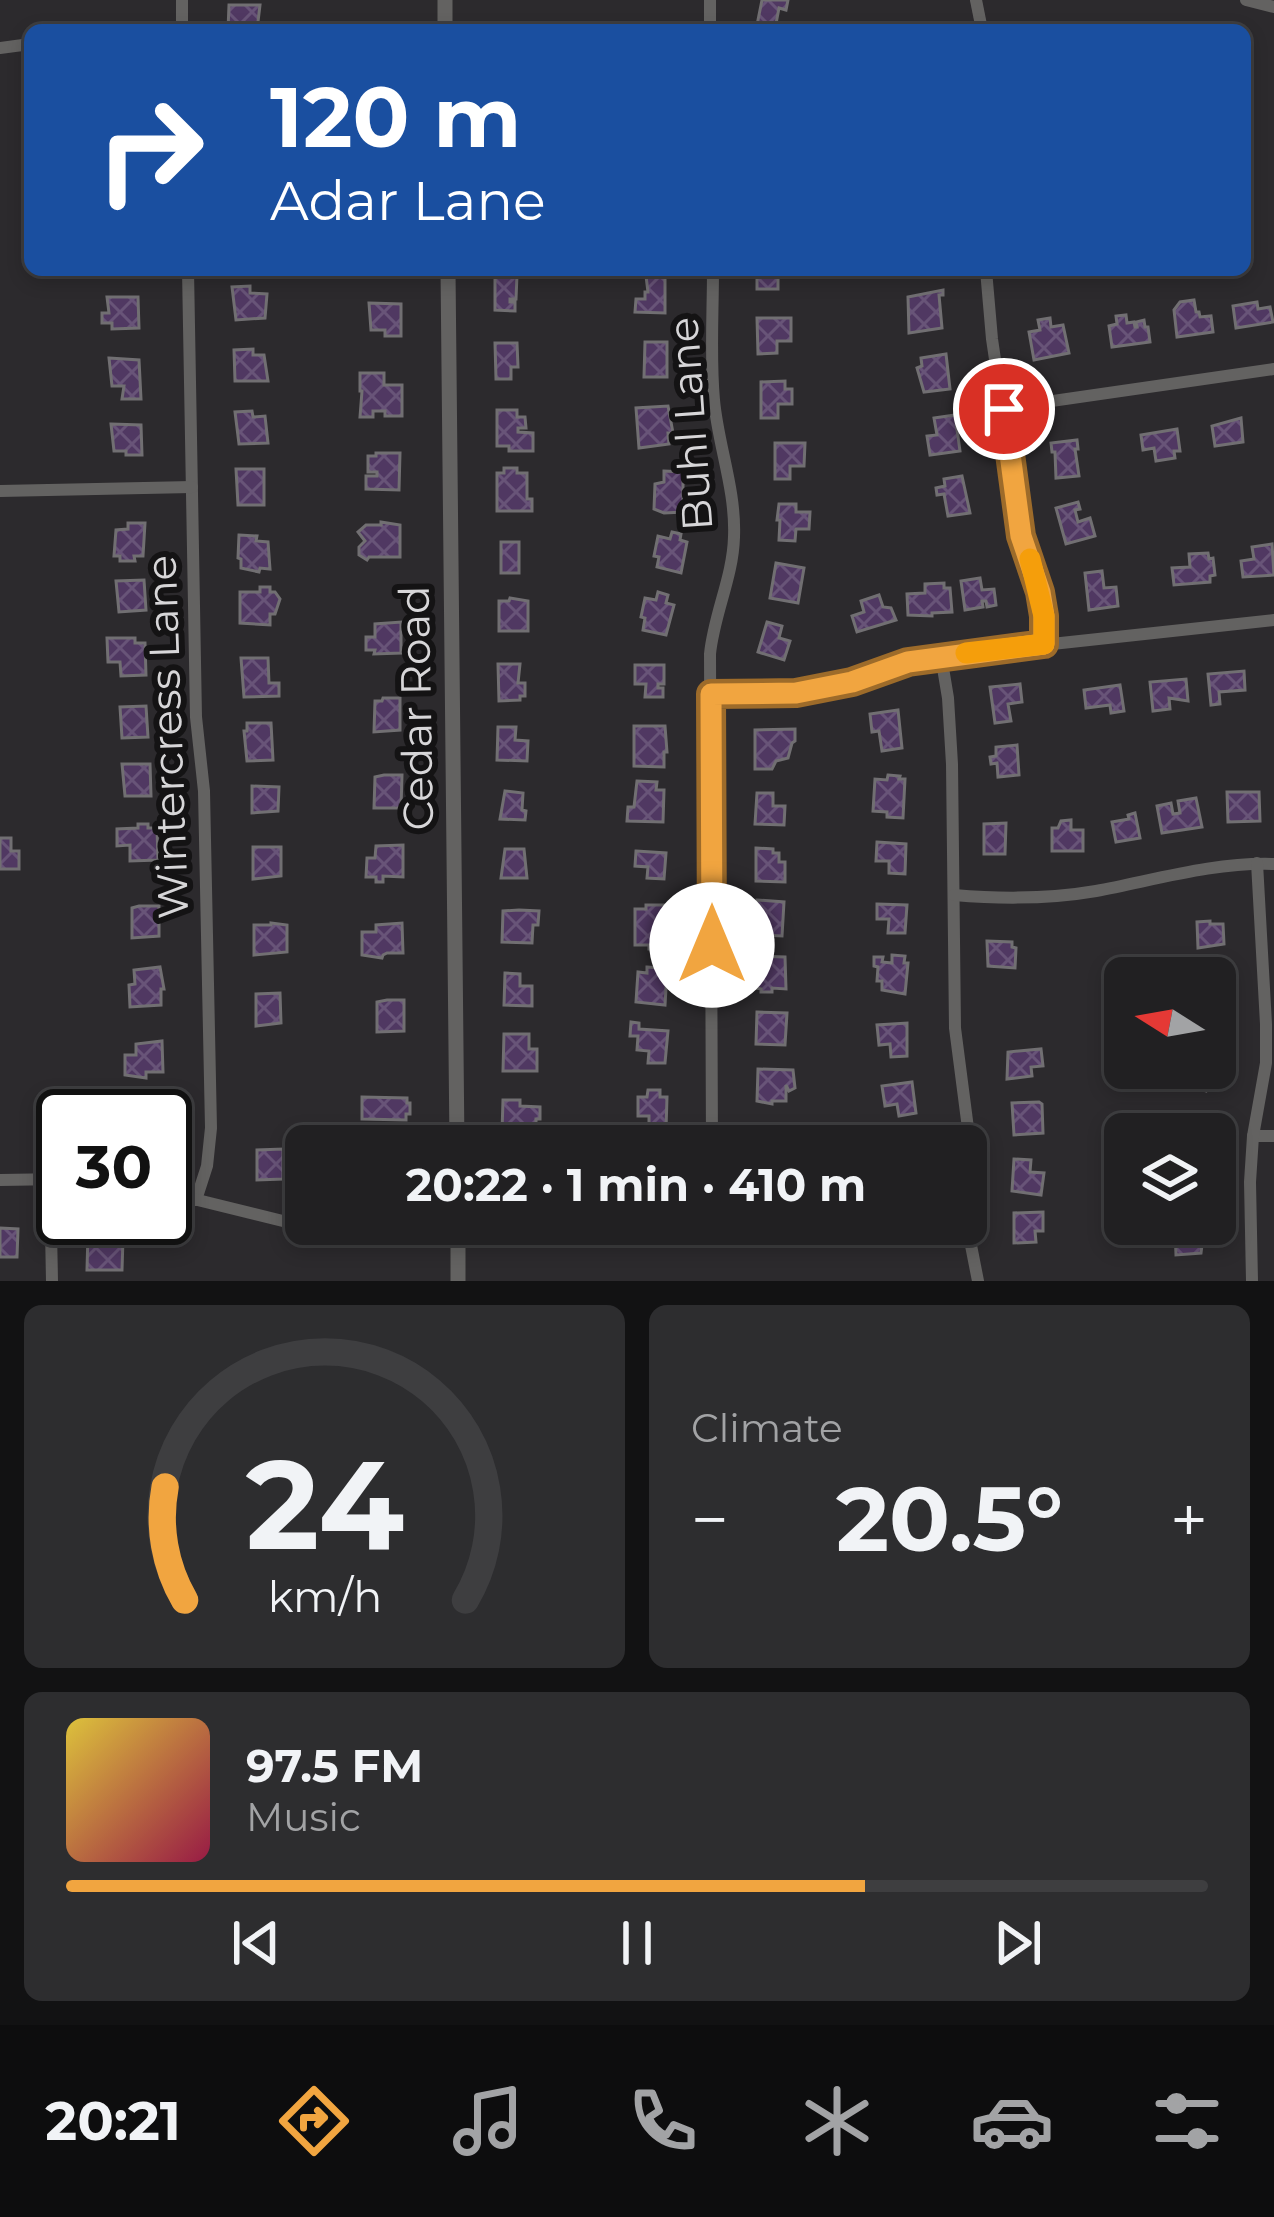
<!DOCTYPE html>
<html lang="en">
<head>
<meta charset="utf-8">
<style>
  :root { --surface:#212022; --page:#2d2d2f; --text:#f1f3f6; --muted:#a2a3a5; --line:#3e3e40; --accent:#f1a540 }
  body { margin:0; font-family:Montserrat,sans-serif; background:var(--page); color:var(--text); height:100vh; display:flex; flex-direction:column; font-size:45px; white-space:nowrap }
  * { box-sizing:border-box; margin:0 }
  p { font-size:39px; color:var(--muted) }
  .icon { flex:none; width:66px; height:66px; fill:none; stroke:currentColor; stroke-width:2; stroke-linecap:round; stroke-linejoin:round }
  .map { position:relative; height:1281px; overflow:hidden }
  .sheet { display:flex; flex-direction:column; gap:24px; padding:24px; background:#121213; flex:1 }
  .sheet>* { flex:none }
  .banner { position:absolute; left:24px; top:24px; width:1227px; height:252px; border-radius:18px; box-shadow:0 6px 18px #0003,0 0 0 3px var(--line); background:#1a4fa0; color:#fff; overflow:hidden }
  .needle { width:78px; rotate:281deg }
  .fabs { position:absolute; left:1104px; top:957px; display:grid; gap:24px }
  .fabs a { display:grid; place-items:center; width:132px; height:132px; border-radius:18px; background:var(--surface); box-shadow:0 6px 18px #0003,0 0 0 3px var(--line); font-size:60px }
  .speed { position:absolute; left:36px; top:1089px; display:flex; gap:24px; font-size:60px; font-weight:700; text-align:center }
  .speed>* { display:grid; place-content:center; width:156px; height:156px; border-radius:50%; background:var(--surface); box-shadow:0 6px 18px #0003,0 0 0 3px var(--line); line-height:1 }
  .speed .limit { border:6px solid #111; border-radius:18px; background:#fff; color:#111 }
  .pin { position:absolute; display:grid; place-items:center; width:102px; height:102px; color:#fff; margin:-51px; border:6px solid #fff; border-radius:50%; box-shadow:0 3px 12px #0007 }
  .me { position:absolute; width:132px; margin:-66px; rotate:0deg; stroke-linejoin:round; filter:drop-shadow(0 0 9px #0008) }
  .turn { display:flex; align-items:center; gap:42px; height:252px; padding:0 48px; font-size:54px }
  .turn .icon { width:156px; height:156px; stroke-width:2.5 }
  .turn b { display:block; font-size:84px; line-height:102px }
  .big { font-size:90px; font-weight:700; line-height:1.1 }
  .sheet .tile { flex:1; display:flex; flex-direction:column; justify-content:center; gap:18px; min-width:0; padding:0 42px; border-radius:18px; background:var(--page) }
  .sheet .dial { align-items:center; gap:0 }
  .dial svg { height:312px; overflow:visible; fill:none; stroke:var(--line); stroke-width:7; stroke-linecap:round; text-anchor:middle }
  .dial text { fill:var(--text); stroke:none }
  .song { display:flex; align-items:center; gap:36px }
  .cover { width:144px; height:144px; border-radius:18px; background:linear-gradient(135deg,hsl(50 70% 55%),hsl(340 70% 35%)) }
  .played { height:12px; border-radius:6px; background:linear-gradient(90deg,var(--accent) 70%,var(--line) 70%) }
  .keys { display:flex; justify-content:space-around; direction:ltr }
  .heat { display:flex; justify-content:space-between; align-items:center; font-size:66px; direction:ltr }
  .sheet .tiles { flex:1; display:grid; gap:24px; grid-template-columns:1fr 1fr }
  .tile:last-child { grid-column:span 2 }
  .trip { position:absolute; left:285px; top:1125px; width:702px; height:120px; border-radius:18px; background:var(--surface); box-shadow:0 6px 18px #0003,0 0 0 3px var(--line); font-weight:700; line-height:120px; text-align:center }
  .dock { display:flex; height:192px; justify-content:space-around; align-items:center; background:#0d0d0e; color:var(--muted) }
  .dock .icon { width:84px; height:84px }
  .dock .on { color:var(--accent) }
  .dock b { font-size:54px; color:var(--text) }
  .map>svg:first-child { display:block }
  .building { fill:url(#building-cross-hatch); stroke:#716f72; stroke-width:3 }
  .lines { fill:none; stroke-linecap:round; stroke-linejoin:round }
  .minor { stroke:#636261; stroke-width:12 }
  .tertiary { stroke:#636261; stroke-width:15 }
  .route-casing { stroke:#9d6b2a; stroke-width:30 }
  .route { stroke:#f1a540; stroke-width:21 }
  .slow { stroke:#f59e0b; stroke-width:21 }
  .labels { text-anchor:middle; stroke-width:12; stroke-linejoin:round; paint-order:stroke }
  .street-label { font-size:42px; fill:#d7d6d8; stroke:#141314 }
</style>
</head>
<body>
<div class="map">
<svg width="1274" height="1281" viewBox="0 0 1274 1281">
  <defs>
    <pattern id="building-cross-hatch" width="8" height="8" patternUnits="userSpaceOnUse" patternTransform="scale(3)"><rect width="8" height="8" fill="#503862"/><path d="M0 0l8 8M0 8l8-8" fill="none" stroke="#685478"/></pattern>
  </defs>
  <rect width="100%" height="100%" fill="#2c2a2d"/>
  <!-- building -->
  <g class="building">
    <polygon points="762,0 788,0 786,10 779,8 775,29 757,25"/>
    <polygon points="229,5 260,5 257,30 228,30"/>
    <polygon points="757,270 786,270 786,277 778,277 778,289 757,289"/>
    <polygon points="495,274 517,275 516,299 510,299 510,302 515,302 515,311 495,310"/>
    <polygon points="646,276 665,277 665,313 635,312 636,299 645,299 645,292 648,292"/>
    <polygon points="250,286 250,293 267,294 265,318 236,320 232,287"/>
    <polygon points="943,290 943,295 939,295 942,328 909,333 908,297"/>
    <polygon points="107,297 138,297 139,328 112,329 112,323 102,323 102,313 109,313"/>
    <polygon points="1194,300 1196,312 1199,312 1200,317 1211,316 1213,332 1177,337 1174,310 1180,302"/>
    <polygon points="1257,302 1258,309 1270,307 1273,322 1236,328 1233,306"/>
    <polygon points="369,303 401,304 401,336 385,336 385,330 371,330"/>
    <polygon points="1126,315 1127,323 1134,322 1135,327 1137,327 1136,322 1144,320 1145,327 1148,327 1150,342 1112,347 1109,326 1117,324 1116,316"/>
    <polygon points="757,318 791,318 791,341 777,341 777,353 758,354"/>
    <polygon points="1050,318 1051,327 1063,325 1069,353 1034,360 1029,332 1040,330 1038,320"/>
    <polygon points="645,342 667,342 667,377 644,377"/>
    <polygon points="495,343 517,343 518,367 511,367 511,379 496,379"/>
    <polygon points="253,349 253,355 264,355 268,381 235,381 234,350"/>
    <polygon points="946,354 950,389 924,392 917,368 922,366 921,358"/>
    <polygon points="109,358 139,360 141,399 122,399 124,386 112,386"/>
    <polygon points="360,373 384,373 384,385 402,385 402,416 385,416 385,411 373,411 373,417 360,417 362,391 360,391"/>
    <polygon points="785,381 785,389 792,389 792,404 778,404 778,418 761,418 761,382"/>
    <polygon points="668,406 673,433 668,433 669,444 639,448 636,408"/>
    <polygon points="497,410 517,410 517,417 525,417 526,428 518,428 518,432 533,433 533,451 509,451 509,446 497,446"/>
    <polygon points="252,411 253,417 265,416 268,443 239,444 235,412"/>
    <polygon points="955,415 960,451 930,455 927,436 937,435 934,418"/>
    <polygon points="1241,418 1243,442 1215,446 1212,426"/>
    <polygon points="111,424 141,425 142,455 126,455 126,451 114,451"/>
    <polygon points="1177,429 1180,451 1174,451 1175,458 1156,461 1154,448 1143,450 1141,435"/>
    <polygon points="1077,440 1078,449 1075,449 1079,476 1056,478 1055,452 1052,452 1051,443"/>
    <polygon points="775,443 805,443 804,466 790,466 790,479 775,479"/>
    <polygon points="376,453 400,453 399,490 366,489 366,476 377,476 377,472 368,472 368,456 376,456"/>
    <polygon points="504,468 517,468 517,473 527,473 527,499 532,499 532,511 497,511 497,473 504,473"/>
    <polygon points="236,469 264,469 264,505 238,505"/>
    <polygon points="664,471 683,472 683,512 664,513 654,509 655,484 664,482"/>
    <polygon points="962,476 970,513 948,516 944,494 937,495 936,488 945,486 944,479"/>
    <polygon points="1078,502 1080,509 1075,510 1078,522 1090,518 1095,536 1066,544 1056,508"/>
    <polygon points="779,504 796,504 796,512 810,512 809,529 796,529 795,541 779,540 780,520 777,520"/>
    <polygon points="381,522 400,525 400,557 369,557 367,560 359,555 359,547 365,541 358,532 366,525 381,525"/>
    <polygon points="128,523 145,523 143,556 134,556 135,561 120,561 120,556 114,556 116,530 128,529"/>
    <polygon points="672,532 681,534 680,540 687,542 681,573 657,567 659,557 654,556 658,536 670,539"/>
    <polygon points="239,535 257,536 256,541 268,542 270,569 260,568 259,572 241,568 241,559 238,558"/>
    <rect x="501" y="542" width="18" height="31"/>
    <polygon points="1272,544 1274,575 1243,577 1241,561 1254,559 1252,547"/>
    <polygon points="1208,553 1209,559 1213,558 1215,575 1210,576 1210,582 1174,585 1172,568 1190,567 1189,554"/>
    <polygon points="776,563 804,568 798,603 770,598"/>
    <polygon points="1102,571 1104,588 1116,587 1118,606 1089,610 1085,573"/>
    <polygon points="980,578 982,590 994,589 996,605 987,607 986,601 982,601 983,607 965,610 961,581"/>
    <polygon points="144,580 146,610 119,612 116,581"/>
    <polygon points="944,583 944,588 950,588 952,612 932,613 932,616 908,615 907,594 925,593 925,584"/>
    <polygon points="260,587 270,587 270,592 275,592 280,599 275,614 270,614 270,625 240,623 240,592 260,592"/>
    <polygon points="658,592 668,595 666,603 674,605 666,635 643,630 645,618 641,617 645,598 656,600"/>
    <polygon points="879,595 883,607 891,608 896,620 857,632 852,616 864,612 861,601"/>
    <polygon points="510,598 528,601 528,631 499,631 499,601 509,601"/>
    <polygon points="401,622 401,653 374,654 375,650 366,650 366,637 375,637 375,624"/>
    <polygon points="767,622 782,626 779,638 790,641 784,660 758,652"/>
    <polygon points="107,638 135,638 135,643 145,643 146,675 121,676 120,662 108,662"/>
    <polygon points="241,658 268,658 269,683 279,683 279,696 244,697"/>
    <polygon points="498,664 520,664 518,683 525,683 525,696 520,696 520,700 499,701"/>
    <polygon points="635,665 664,665 664,684 658,684 658,688 663,688 663,697 645,697 646,684 635,684"/>
    <polygon points="1244,671 1245,690 1219,692 1220,704 1211,705 1208,674"/>
    <polygon points="1186,679 1188,701 1169,698 1170,709 1153,711 1150,682"/>
    <polygon points="1020,684 1022,702 1008,704 1011,721 995,723 990,687"/>
    <polygon points="1120,685 1124,711 1111,713 1110,705 1086,708 1084,690"/>
    <polygon points="383,698 400,698 400,730 374,732 375,701 382,701"/>
    <polygon points="146,706 148,737 122,738 120,707"/>
    <polygon points="898,710 902,748 882,751 879,731 872,732 870,714"/>
    <polygon points="247,723 271,723 273,760 247,761 244,731 247,731"/>
    <polygon points="634,726 665,726 667,752 664,752 664,767 634,766"/>
    <polygon points="498,727 516,727 515,740 528,741 527,761 497,760"/>
    <polygon points="795,729 795,741 792,743 788,758 776,761 772,769 755,769 755,730"/>
    <polygon points="1017,745 1019,775 998,777 997,763 991,764 990,757 996,756 996,747"/>
    <polygon points="122,764 150,764 151,796 125,796"/>
    <polygon points="384,775 402,775 401,808 374,808 375,777"/>
    <polygon points="888,775 900,776 899,779 905,779 903,818 887,817 887,812 873,811 875,779 887,780"/>
    <polygon points="637,781 657,782 656,790 664,790 663,822 627,821 628,807 634,807"/>
    <polygon points="252,786 279,787 278,811 252,813"/>
    <polygon points="505,791 523,793 522,810 526,811 525,820 500,819"/>
    <polygon points="1227,792 1259,792 1260,821 1228,822"/>
    <polygon points="757,793 773,793 773,806 785,806 784,825 755,824"/>
    <polygon points="1196,798 1202,827 1162,833 1157,806 1171,803 1173,814 1180,813 1178,801"/>
    <polygon points="1135,813 1140,838 1116,842 1112,822 1129,819 1128,815"/>
    <polygon points="1071,820 1071,830 1083,830 1083,851 1052,851 1052,828 1058,828 1061,821"/>
    <polygon points="1006,823 1005,854 984,854 984,824"/>
    <polygon points="138,824 148,824 148,828 157,828 158,860 130,861 130,845 117,846 117,829 138,828"/>
    <polygon points="0,838 11,838 11,851 19,851 19,869 0,869"/>
    <polygon points="877,842 906,844 905,874 889,873 889,861 876,861"/>
    <polygon points="403,845 403,877 383,876 383,882 376,882 376,877 366,877 367,858 375,858 376,846"/>
    <polygon points="253,847 281,847 281,876 253,879"/>
    <polygon points="756,848 773,849 773,853 779,853 779,862 785,862 785,882 756,881"/>
    <polygon points="505,849 524,849 527,878 501,878"/>
    <polygon points="636,851 666,853 664,879 647,878 648,867 635,866"/>
    <polygon points="757,900 784,902 782,936 760,935 760,932 756,932"/>
    <polygon points="877,904 907,905 905,933 888,933 889,919 877,919"/>
    <polygon points="646,905 667,905 665,949 649,949 649,945 635,945 635,909 646,909"/>
    <polygon points="139,906 159,906 159,936 132,938 132,908"/>
    <polygon points="519,910 539,911 538,925 533,925 532,943 502,942 503,911"/>
    <polygon points="1210,921 1210,924 1223,924 1224,944 1198,948 1197,922"/>
    <polygon points="271,923 287,925 287,952 254,955 254,925 271,925"/>
    <polygon points="402,923 403,953 387,953 383,955 382,958 362,955 362,932 376,932 376,925"/>
    <polygon points="987,941 1012,942 1012,947 1016,948 1015,968 988,966"/>
    <polygon points="892,955 905,956 904,963 908,963 905,994 882,990 882,981 877,981 878,967 874,966 874,957 883,957 882,962 892,963"/>
    <polygon points="757,956 785,957 786,989 772,988 772,992 761,992 761,989 756,988"/>
    <polygon points="160,967 164,989 161,989 161,1005 130,1007 129,985 135,984 134,970"/>
    <polygon points="647,967 660,968 660,972 667,972 665,1005 636,1002 638,972 647,973"/>
    <polygon points="505,973 520,974 520,986 532,986 532,1006 504,1005"/>
    <polygon points="280,993 281,1023 256,1026 256,994"/>
    <polygon points="387,1000 404,1000 404,1031 377,1032 377,1002"/>
    <polygon points="757,1012 787,1013 785,1045 756,1044"/>
    <polygon points="631,1022 639,1023 639,1029 668,1031 665,1063 648,1063 649,1051 637,1050 638,1036 630,1036"/>
    <polygon points="907,1023 907,1056 891,1057 890,1044 879,1045 877,1025"/>
    <polygon points="504,1034 529,1034 529,1049 537,1049 537,1071 503,1071"/>
    <polygon points="162,1041 163,1072 146,1072 146,1078 125,1075 125,1055 136,1055 136,1044"/>
    <polygon points="1041,1049 1043,1066 1031,1067 1032,1076 1007,1079 1008,1052"/>
    <polygon points="1181,1068 1213,1068 1206,1091 1178,1083"/>
    <polygon points="758,1069 793,1070 795,1088 789,1091 786,1085 786,1101 772,1101 772,1104 757,1101"/>
    <polygon points="912,1082 916,1113 899,1116 897,1104 885,1106 882,1086"/>
    <polygon points="648,1090 660,1090 660,1097 667,1097 666,1129 649,1129 649,1116 638,1116 638,1097 647,1097"/>
    <polygon points="362,1097 407,1098 407,1103 410,1103 410,1114 406,1114 406,1120 362,1119"/>
    <polygon points="503,1100 520,1100 520,1106 540,1107 540,1119 536,1119 536,1133 502,1132"/>
    <polygon points="1039,1102 1042,1104 1043,1133 1014,1135 1012,1103"/>
    <polygon points="43,1108 73,1108 72,1116 63,1116 63,1134 43,1134"/>
    <polygon points="1197,1114 1205,1114 1205,1134 1177,1134 1178,1116 1196,1119"/>
    <polygon points="283,1149 283,1179 257,1180 257,1150"/>
    <polygon points="1014,1159 1031,1160 1030,1172 1044,1173 1041,1195 1012,1191"/>
    <polygon points="1043,1212 1043,1231 1035,1231 1036,1242 1014,1243 1014,1213"/>
    <polygon points="0,1228 18,1229 17,1257 0,1257"/>
    <polygon points="1175,1229 1204,1229 1201,1253 1176,1255"/>
    <polygon points="88,1233 116,1233 116,1239 123,1239 122,1270 87,1270"/>
  </g>
  <g class="lines">
    <!-- minor -->
    <g class="minor">
      <polyline points="182,0 182,30"/>
      <polyline points="710,0 710,30"/>
      <polyline points="976,0 982,30"/>
      <polyline points="1246,0 1274,7"/>
      <polyline points="0,48 30,44"/>
      <polyline points="188,270 196,717 204,791 211,1128 207,1166 196,1200"/>
      <polyline points="986,270 992,339 1021,536 1040,592 1044,616 1044,644"/>
      <polyline points="1004,408 1274,369"/>
      <polyline points="0,491 192,487"/>
      <polyline points="941,656 948,698 952,764 955,1028 969,1136 967,1225 978,1281"/>
      <path d="M711,694C749,694 787,696 824,689C864,681 900,663 941,656L1274,620"/>
      <path d="M954,895C1001,899 1050,899 1096,891C1155,880 1214,862 1274,864"/>
      <polyline points="1253,1136 1274,1136"/>
      <path d="M712,1146L710,654C714,614 733,577 734,537C736,490 718,445 714,400C710,357 713,313 713,270"/>
      <polyline points="50,1179 52,1281"/>
      <polyline points="0,1180 63,1179"/>
      <polyline points="165,1192 295,1224 458,1230 967,1225"/>
      <polyline points="1252,1281 1250,1182 1253,1136 1266,1063 1266,1024 1257,863"/>
    </g>
    <!-- tertiary -->
    <g class="tertiary">
      <polyline points="445,0 445,30"/>
      <polyline points="448,270 457,1146"/>
      <polyline points="458,1224 458,1281"/>
    </g>
  </g>
  <g class="lines">
    <defs>
      <polyline id="route" points="712,945 711,694 796,693 852,682 908,662 1044,644 1044,616 1040,592 1021,536 1004,409"/>
    </defs>
    <!-- route casing -->
    <use href="#route" class="route-casing"/>
    <!-- route -->
    <use href="#route" class="route"/>
    <!-- slow -->
    <polyline class="slow" points="966,653 1044,644 1044,616 1030,559"/>
  </g>
  <g class="labels">
    <!-- street labels -->
    <g class="street-label">
      <text transform="translate(690 424) rotate(-94)" y="15">Buhl Lane</text>
      <text transform="translate(416 708) rotate(-91)" y="15">Cedar Road</text>
      <text transform="translate(167 737) rotate(-92)" y="15">Wintercress Lane</text>
    </g>
  </g>
</svg>
<div class="fabs">
<a><svg class="needle" viewBox="-14 -14 28 28"><path d="M0-13l5 13h-10z" fill="#e53935"/><path d="M0 13l5-13h-10z" fill="#a2a3a5"/></svg></a>
<a><svg class="icon" aria-label="layers" viewBox="0 0 24 24"><path d="M12 4l9 5-9 5-9-5zM3 14l9 5 9-5"/></svg></a>
</div>
<div class="speed"><div class="limit">30</div></div>
<div class="pin" style="left:1004px;top:409px;background:#d93025"><svg class="icon" aria-label="arrive" viewBox="0 0 24 24"><path d="M6 21V4h12l-3 4 3 4H6"/></svg></div>
<svg class="me" style="left:712px;top:945px" viewBox="-20 -20 40 40"><circle r="19" fill="#fff"/><path d="M0-13L10 11 0 6-10 11z" fill="#f1a540"/></svg>
<div class="trip">20:22 · 1 min · 410 m</div>
<div class="banner">
<div class="turn"><svg class="icon" aria-label="right" viewBox="0 0 24 24"><path d="M7 20v-9h11M14 6l5 5-5 5"/></svg><div><b>120 m</b>Adar Lane</div></div>
</div>
</div>
<section class="sheet">
<div class="tiles">
<div class="tile dial"><svg viewBox="0 0 100 80">
<path d="M14 69A42 42 0 1 1 86 69"/>
<path d="M14 69A42 42 0 0 1 9 40" stroke="#f1a540"/>
<text x="50" y="56" font-size="32" font-weight="700">24</text>
<text x="50" y="72" font-size="11">km/h</text>
</svg></div>
<div class="tile"><p>Climate</p>
<div class="heat"><a>−</a><b class="big">20.5°</b><a>+</a></div>
</div>
<div class="tile">
<div class="song"><i class="cover"></i><div><b>97.5 FM</b><p>Music</p></div></div>
<div class="played"></div>
<div class="keys"><svg class="icon" aria-label="previous" viewBox="0 0 24 24"><path d="M18 5L8 12l10 7zM5 5v14"/></svg><svg class="icon" aria-label="pause" viewBox="0 0 24 24"><path d="M8 5v14M16 5v14"/></svg><svg class="icon" aria-label="next" viewBox="0 0 24 24"><path d="M6 5l10 7-10 7zM19 5v14"/></svg></div>
</div>
</div>
</section>
<nav class="dock">
<b>20:21</b>
<svg class="icon on" aria-label="directions" viewBox="0 0 24 24"><path d="M12 3l9 9-9 9-9-9zM9 14v-3h6M13 9l2 2-2 2"/></svg>
<svg class="icon" aria-label="music" viewBox="0 0 24 24"><path d="M9 18V5l10-2v13"/><circle cx="6" cy="18" r="3"/><circle cx="16" cy="16" r="3"/></svg>
<svg class="icon" aria-label="phone" viewBox="0 0 24 24"><path d="M5 4h4l2 5-3 2q2 4 5 5l2-3 5 2v4C11 20 4 13 5 4z"/></svg>
<svg class="icon" aria-label="climate" viewBox="0 0 24 24"><path d="M12 3v18M4 7l16 10M4 17L20 7"/></svg>
<svg class="icon" aria-label="car" viewBox="0 0 24 24"><path d="M5 17H2v-5l4-1 3-4h7l3 4 3 1v5h-3M9 17h6M6 11h13"/><circle cx="7" cy="17" r="2"/><circle cx="17" cy="17" r="2"/></svg>
<svg class="icon" aria-label="filters" viewBox="0 0 24 24"><path d="M4 7h16M4 17h16"/><circle cx="9" cy="7" r="2"/><circle cx="15" cy="17" r="2"/></svg>
</nav>
</body>
</html>
